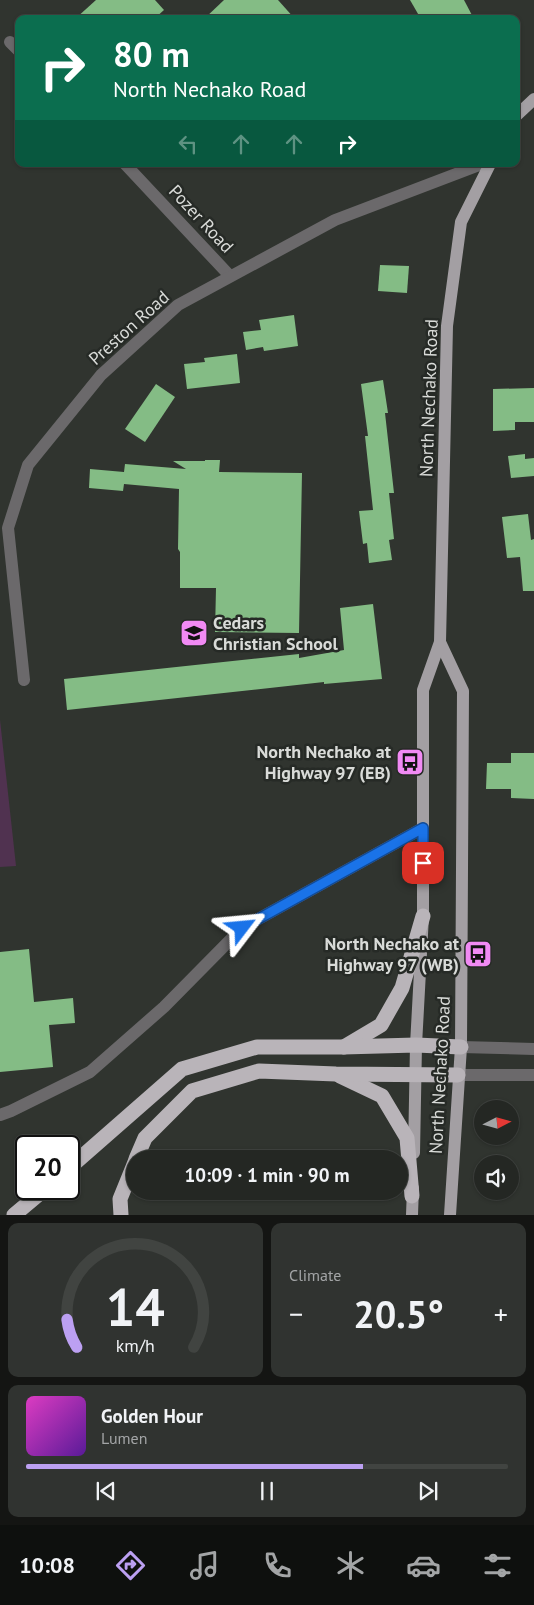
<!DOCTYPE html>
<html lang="en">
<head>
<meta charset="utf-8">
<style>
  :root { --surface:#242723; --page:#303330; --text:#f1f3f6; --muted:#a3a5a6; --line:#414441; --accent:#bca0f2 }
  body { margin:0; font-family:"PT Sans",sans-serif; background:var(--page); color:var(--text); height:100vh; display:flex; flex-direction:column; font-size:19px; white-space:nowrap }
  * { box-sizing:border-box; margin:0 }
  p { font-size:16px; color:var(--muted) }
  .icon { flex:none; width:28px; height:28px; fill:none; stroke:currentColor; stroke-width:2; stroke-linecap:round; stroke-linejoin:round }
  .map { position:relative; height:1215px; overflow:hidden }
  .side { display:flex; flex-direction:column; gap:8px; padding:8px; background:#141513; flex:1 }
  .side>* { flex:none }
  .top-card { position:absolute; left:15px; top:15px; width:505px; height:152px; border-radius:10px; box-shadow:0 1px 4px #0004,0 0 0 1px var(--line); background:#0b6e4f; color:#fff; overflow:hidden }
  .needle { width:32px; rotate:84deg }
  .tools { position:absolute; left:474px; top:1100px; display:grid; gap:10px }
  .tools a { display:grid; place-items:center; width:45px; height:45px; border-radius:50%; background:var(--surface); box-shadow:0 1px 4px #0004,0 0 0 1px var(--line); font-size:25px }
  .speed { position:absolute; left:15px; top:1135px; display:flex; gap:10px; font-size:25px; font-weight:700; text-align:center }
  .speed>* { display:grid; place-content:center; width:65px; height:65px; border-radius:50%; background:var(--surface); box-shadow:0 1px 4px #0004,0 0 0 1px var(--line); line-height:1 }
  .speed .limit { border:2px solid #111; border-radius:8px; background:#fff; color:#111 }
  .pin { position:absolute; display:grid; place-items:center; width:42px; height:42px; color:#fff; margin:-21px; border-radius:10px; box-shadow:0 2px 8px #0006 }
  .me { position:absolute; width:55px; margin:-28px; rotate:61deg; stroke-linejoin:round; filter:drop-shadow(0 0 4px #0008) }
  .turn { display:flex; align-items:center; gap:18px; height:105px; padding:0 15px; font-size:22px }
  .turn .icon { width:65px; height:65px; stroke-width:2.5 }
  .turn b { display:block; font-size:35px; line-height:42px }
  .lanes { display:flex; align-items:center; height:48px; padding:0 15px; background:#0003; justify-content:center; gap:25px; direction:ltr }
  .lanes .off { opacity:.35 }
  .big { font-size:38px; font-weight:700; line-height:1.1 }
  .side .card { flex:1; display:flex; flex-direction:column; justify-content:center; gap:8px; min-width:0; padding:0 18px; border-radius:10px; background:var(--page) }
  .side .dial { align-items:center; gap:0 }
  .dial svg { height:130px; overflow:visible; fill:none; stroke:var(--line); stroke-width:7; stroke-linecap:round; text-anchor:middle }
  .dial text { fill:var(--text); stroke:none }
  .song { display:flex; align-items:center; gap:15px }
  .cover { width:60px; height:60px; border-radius:8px; background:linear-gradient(135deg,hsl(310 70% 55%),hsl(270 70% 35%)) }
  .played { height:5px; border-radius:2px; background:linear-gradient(90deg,var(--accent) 70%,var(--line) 70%) }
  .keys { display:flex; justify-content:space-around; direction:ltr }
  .heat { display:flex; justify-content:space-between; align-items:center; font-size:28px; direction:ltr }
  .side .tiles { flex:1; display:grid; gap:8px; grid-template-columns:1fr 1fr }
  .card:last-child { grid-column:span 2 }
  .trip { position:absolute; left:126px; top:1150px; width:282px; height:50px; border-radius:25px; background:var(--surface); box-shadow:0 1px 4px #0004,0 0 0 1px var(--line); font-weight:700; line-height:50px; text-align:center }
  .dock { display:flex; height:80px; justify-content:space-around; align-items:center; background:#0e100e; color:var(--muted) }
  .dock .icon { width:35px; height:35px }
  .dock .current { color:var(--accent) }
  .dock b { font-size:22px; color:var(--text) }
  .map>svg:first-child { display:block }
  .green { fill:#503250 }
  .building { fill:#84bc85 }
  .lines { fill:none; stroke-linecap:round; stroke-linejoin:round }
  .minor { stroke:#6b696b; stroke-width:12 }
  .major { stroke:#a39fa3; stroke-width:12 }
  .highway { stroke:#b9b4b9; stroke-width:15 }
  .route-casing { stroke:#114b97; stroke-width:12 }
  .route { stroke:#1a73e8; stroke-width:9 }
  .labels { text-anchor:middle; stroke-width:5; stroke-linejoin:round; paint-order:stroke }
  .street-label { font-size:18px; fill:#d9dbd8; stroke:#262a26 }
  .poi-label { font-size:18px; font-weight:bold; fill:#d9dbd8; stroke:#262a26; text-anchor:end }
</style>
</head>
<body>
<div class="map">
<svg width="534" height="1215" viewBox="0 0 534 1215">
  <rect width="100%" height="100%" fill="#30342f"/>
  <!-- green -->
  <polygon class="green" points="0,720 16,866 0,867"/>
  <!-- building -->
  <g class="building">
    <polygon points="96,0 155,0 164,10 154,19 75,19"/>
    <polygon points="224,0 278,0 295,19 204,19"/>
    <polygon points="410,0 464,0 474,19 421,19"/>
    <polygon points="380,265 409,266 407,293 378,291"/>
    <polygon points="294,315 298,346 264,351 263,347 246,350 243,332 261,330 259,320"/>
    <polygon points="237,354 240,383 187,389 184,364 205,362 204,358"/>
    <polygon points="383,380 388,413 385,413 394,493 389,493 394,539 389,540 392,560 369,563 367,543 363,544 359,511 373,510 365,436 368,436 361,384"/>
    <polygon points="156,384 175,397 145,442 125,429"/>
    <polygon points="534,388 534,422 515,422 515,430 493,431 493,389"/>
    <polygon points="525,454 525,459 534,458 534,476 511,478 508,456"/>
    <polygon points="205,460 220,460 219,472 302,473 299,633 215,632 216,588 180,588 180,552 178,549 179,489 124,484 123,491 89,488 90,469 124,472 125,464 186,469 173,461 205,461"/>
    <polygon points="528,514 531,540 534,539 534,591 523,591 520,557 507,558 502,517"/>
    <polygon points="373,604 382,679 324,684 324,682 67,710 64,679 299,654 299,658 344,650 340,608"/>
    <polygon points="511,753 534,753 534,799 511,798 511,789 486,789 487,763 511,763"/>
    <polygon points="29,949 34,1002 73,998 75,1023 49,1025 53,1067 0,1072 0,952"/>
  </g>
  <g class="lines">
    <!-- minor -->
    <g class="minor">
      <polyline points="10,42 19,51"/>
      <polyline points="125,164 230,276"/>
      <polyline points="24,680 8,528 28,465 101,375 178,305 335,220 482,164"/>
      <polyline points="461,1047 534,1049"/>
      <polyline points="458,1075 534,1075"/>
      <polyline points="0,1115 11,1111 90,1072 164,1007 242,928 423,828"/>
    </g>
    <!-- major -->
    <g class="major">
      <polyline points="516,116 534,99"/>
      <polyline points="440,642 463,691 461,1047 450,1215"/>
      <polyline points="414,1153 416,1045 423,916 423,690 440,642 447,326 461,222 490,164"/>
      <polyline points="412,1215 413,1188"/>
    </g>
    <!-- highway -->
    <g class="highway">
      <polyline points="344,1047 381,1025 402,988 423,916"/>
      <polyline points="340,1076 382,1096 407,1138 412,1196"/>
      <polyline points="136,1159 145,1138 192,1091 259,1071 336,1074 458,1075"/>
      <polyline points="69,1168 182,1069 257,1047 343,1047 416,1045 461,1047"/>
      <polyline points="14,1215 45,1189"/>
      <polyline points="121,1215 120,1199 135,1162"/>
    </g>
  </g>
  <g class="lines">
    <defs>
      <polyline id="route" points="242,928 423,828 423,863"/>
    </defs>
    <!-- route casing -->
    <use href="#route" class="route-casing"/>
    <!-- route -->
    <use href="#route" class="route"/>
  </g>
  <!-- icons -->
  <defs>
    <symbol id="school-square" viewBox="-11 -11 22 22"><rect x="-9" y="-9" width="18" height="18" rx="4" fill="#f18af4" stroke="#262a26"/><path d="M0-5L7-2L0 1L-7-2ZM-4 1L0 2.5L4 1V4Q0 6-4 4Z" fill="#111"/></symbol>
    <symbol id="bus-square" viewBox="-11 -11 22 22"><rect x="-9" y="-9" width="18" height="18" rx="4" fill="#f18af4" stroke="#262a26"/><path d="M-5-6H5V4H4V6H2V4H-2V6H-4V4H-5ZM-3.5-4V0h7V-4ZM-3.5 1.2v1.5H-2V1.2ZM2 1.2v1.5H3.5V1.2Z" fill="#111"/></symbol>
  </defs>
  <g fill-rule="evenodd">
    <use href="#school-square" x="178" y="617" width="32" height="32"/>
    <use href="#bus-square" x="394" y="746" width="32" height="32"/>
    <use href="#bus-square" x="462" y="938" width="32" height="32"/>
  </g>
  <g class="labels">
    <!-- street labels -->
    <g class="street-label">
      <text transform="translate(201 219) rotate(47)" y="6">Pozer Road</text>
      <text transform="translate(129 328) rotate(-42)" y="6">Preston Road</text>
      <text transform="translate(429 398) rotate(-88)" y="6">North Nechako Road</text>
      <text transform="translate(440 1075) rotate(-87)" y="6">North Nechako Road</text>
    </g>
    <!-- poi labels -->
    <g class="poi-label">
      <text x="213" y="629" text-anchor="start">Cedars<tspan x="213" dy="21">Christian School</tspan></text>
      <text x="391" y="758">North Nechako at<tspan x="391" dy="21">Highway 97 (EB)</tspan></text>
      <text x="459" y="950">North Nechako at<tspan x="459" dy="21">Highway 97 (WB)</tspan></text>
    </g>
  </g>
</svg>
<div class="tools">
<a><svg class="needle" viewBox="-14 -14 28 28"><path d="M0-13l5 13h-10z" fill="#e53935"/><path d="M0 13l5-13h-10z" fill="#a3a5a6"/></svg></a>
<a><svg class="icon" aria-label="sound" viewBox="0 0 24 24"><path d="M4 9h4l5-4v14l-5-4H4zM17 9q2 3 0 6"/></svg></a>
</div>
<div class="speed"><div class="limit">20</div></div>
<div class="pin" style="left:423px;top:863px;background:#d93025"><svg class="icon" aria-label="arrive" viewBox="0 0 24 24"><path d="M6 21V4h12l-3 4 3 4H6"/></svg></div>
<svg class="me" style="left:242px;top:928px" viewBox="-20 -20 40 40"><path d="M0-17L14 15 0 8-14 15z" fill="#1a73e8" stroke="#fff" stroke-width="4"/></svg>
<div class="trip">10:09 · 1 min · 90 m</div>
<div class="top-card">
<div class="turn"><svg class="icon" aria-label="right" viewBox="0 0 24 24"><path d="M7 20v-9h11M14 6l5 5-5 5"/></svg><div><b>80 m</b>North Nechako Road</div></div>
<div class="lanes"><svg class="icon off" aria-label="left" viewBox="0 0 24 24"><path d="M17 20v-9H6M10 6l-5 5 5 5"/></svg><svg class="icon off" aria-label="ahead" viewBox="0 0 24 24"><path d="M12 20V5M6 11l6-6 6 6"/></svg><svg class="icon off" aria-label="ahead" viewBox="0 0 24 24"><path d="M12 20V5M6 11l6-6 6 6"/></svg><svg class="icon" aria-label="right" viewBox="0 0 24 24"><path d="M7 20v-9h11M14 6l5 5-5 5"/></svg></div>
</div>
</div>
<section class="side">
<div class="tiles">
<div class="card dial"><svg viewBox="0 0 100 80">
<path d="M14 69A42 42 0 1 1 86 69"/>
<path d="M14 69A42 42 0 0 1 8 52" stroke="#bca0f2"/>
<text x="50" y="56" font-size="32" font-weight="700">14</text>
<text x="50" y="72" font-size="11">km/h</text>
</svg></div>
<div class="card"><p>Climate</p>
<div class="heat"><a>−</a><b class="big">20.5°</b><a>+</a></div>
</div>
<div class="card">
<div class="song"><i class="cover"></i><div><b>Golden Hour</b><p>Lumen</p></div></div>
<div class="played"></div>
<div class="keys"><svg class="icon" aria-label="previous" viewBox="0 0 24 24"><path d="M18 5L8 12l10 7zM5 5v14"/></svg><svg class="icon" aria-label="pause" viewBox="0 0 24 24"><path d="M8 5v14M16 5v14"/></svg><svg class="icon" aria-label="next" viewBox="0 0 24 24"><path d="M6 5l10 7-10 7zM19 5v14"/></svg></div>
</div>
</div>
</section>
<nav class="dock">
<b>10:08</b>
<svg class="icon current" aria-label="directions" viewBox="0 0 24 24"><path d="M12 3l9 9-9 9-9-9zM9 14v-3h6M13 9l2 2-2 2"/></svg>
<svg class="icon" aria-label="music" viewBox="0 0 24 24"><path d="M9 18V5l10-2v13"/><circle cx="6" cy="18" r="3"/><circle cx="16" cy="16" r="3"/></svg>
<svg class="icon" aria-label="phone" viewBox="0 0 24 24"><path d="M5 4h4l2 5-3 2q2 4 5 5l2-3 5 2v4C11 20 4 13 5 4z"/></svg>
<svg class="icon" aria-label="climate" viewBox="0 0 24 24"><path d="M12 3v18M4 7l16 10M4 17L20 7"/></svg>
<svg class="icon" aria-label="car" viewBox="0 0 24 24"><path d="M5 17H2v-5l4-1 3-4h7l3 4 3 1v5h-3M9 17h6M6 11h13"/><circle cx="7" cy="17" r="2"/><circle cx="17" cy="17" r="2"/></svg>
<svg class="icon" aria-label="filters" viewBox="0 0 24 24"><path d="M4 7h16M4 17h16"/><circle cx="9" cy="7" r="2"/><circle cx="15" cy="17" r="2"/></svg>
</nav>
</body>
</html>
